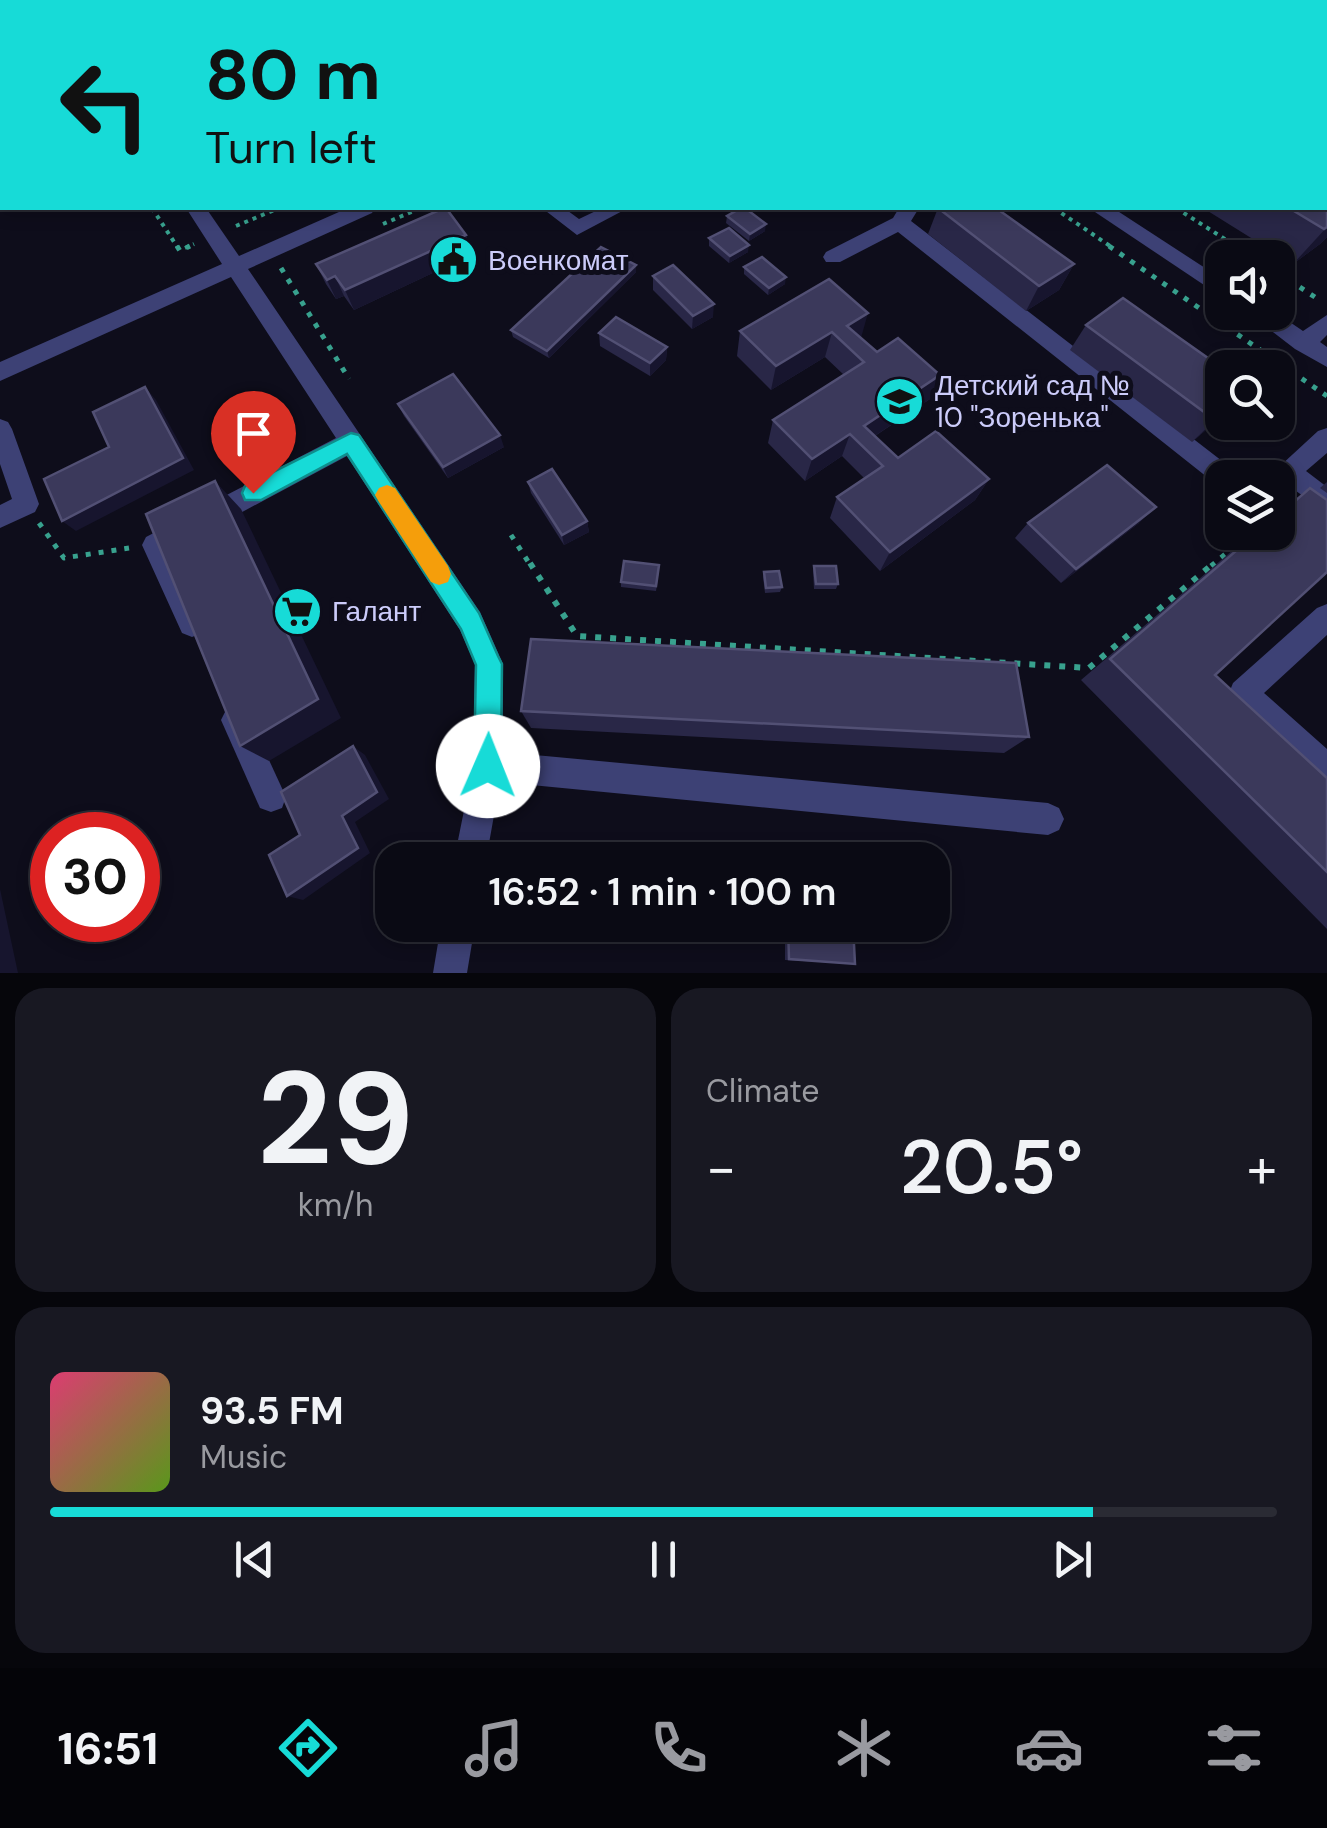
<!DOCTYPE html>
<html lang="en">
<head>
<meta charset="utf-8">
<style>
  :root { --surface:#0a0a14; --page:#181822; --text:#f1f3f6; --muted:#999aa0; --line:#2a2b34; --accent:#17dbd7 }
  body { margin:0; font-family:"DM Sans",sans-serif; background:var(--page); color:var(--text); height:100vh; display:flex; flex-direction:column; font-size:38px; white-space:nowrap }
  * { box-sizing:border-box; margin:0 }
  p { font-size:32px; color:var(--muted) }
  .icon { flex:none; width:55px; height:55px; fill:none; stroke:currentColor; stroke-width:2; stroke-linecap:round; stroke-linejoin:round }
  .map { position:relative; height:973px; overflow:hidden }
  .panel { display:flex; flex-direction:column; gap:15px; padding:15px; background:#06060b; flex:1 }
  .panel>* { flex:none }
  .top-card { position:absolute; left:0px; top:0px; width:1328px; height:210px; box-shadow:0 5px 15px #0003,0 0 0 2px var(--line); background:#17dbd7; color:#111; overflow:hidden }
  .buttons { position:absolute; left:1205px; top:240px; display:grid; gap:20px }
  .buttons a { display:grid; place-items:center; width:90px; height:90px; border-radius:20px; background:var(--surface); box-shadow:0 5px 15px #0003,0 0 0 2px var(--line); font-size:50px }
  .speed { position:absolute; left:30px; top:812px; display:flex; gap:20px; font-size:50px; font-weight:700; text-align:center }
  .speed>* { display:grid; place-content:center; width:130px; height:130px; border-radius:50%; background:var(--surface); box-shadow:0 5px 15px #0003,0 0 0 2px var(--line); line-height:1 }
  .speed .limit { border:15px solid #d22; background:#fff; color:#111 }
  .pin { position:absolute; display:grid; place-items:center; width:85px; height:85px; color:#fff; margin:-102px -42px; border-radius:50% 50% 50% 0; rotate:-45deg; box-shadow:0 0 10px #0007 }
  .pin .icon { rotate:45deg }
  .me { position:absolute; width:110px; margin:-55px; rotate:1deg; stroke-linejoin:round; filter:drop-shadow(0 0 8px #0008) }
  .turn { display:flex; align-items:center; gap:35px; height:210px; padding:0 40px; font-size:45px }
  .turn .icon { width:130px; height:130px; stroke-width:2.5 }
  .turn b { display:block; font-size:70px; line-height:85px }
  .big { font-size:75px; font-weight:600; line-height:1.1 }
  .panel .widget { flex:1; display:flex; flex-direction:column; justify-content:center; gap:15px; min-width:0; padding:0 35px; border-radius:30px; background:var(--page) }
  .panel .dial { align-items:center; gap:0 }
  .dial b { font-size:130px; line-height:1 }
  .song { display:flex; align-items:center; gap:30px }
  .cover { width:120px; height:120px; border-radius:15px; background:linear-gradient(135deg,hsl(340 70% 55%),hsl(90 70% 35%)) }
  .played { height:10px; border-radius:5px; background:linear-gradient(90deg,var(--accent) 85%,var(--line) 85%) }
  .keys { display:flex; justify-content:space-around; direction:ltr }
  .heat { display:flex; justify-content:space-between; align-items:center; font-size:55px; direction:ltr }
  .panel .tiles { flex:1; display:grid; gap:15px; grid-template-columns:1fr 1fr }
  .widget:last-child { grid-column:span 2 }
  .trip { position:absolute; left:375px; top:842px; width:575px; height:100px; border-radius:30px; background:var(--surface); box-shadow:0 5px 15px #0003,0 0 0 2px var(--line); font-weight:600; line-height:100px; text-align:center }
  .tab-bar { display:flex; height:160px; justify-content:space-around; align-items:center; background:#040408; color:var(--muted) }
  .tab-bar .icon { width:70px; height:70px }
  .tab-bar .on { color:var(--accent) }
  .tab-bar b { font-size:45px; color:var(--text) }
  .map>svg:first-child { display:block }
  .lines { fill:none; stroke-linecap:round; stroke-linejoin:round }
  .path-far2 { stroke:#38a18e; stroke-width:4; stroke-dasharray:4 5; stroke-linecap:butt }
  .path-far1 { stroke:#38a18e; stroke-width:5; stroke-dasharray:5 8; stroke-linecap:butt }
  .path { stroke:#38a18e; stroke-width:6; stroke-dasharray:6 9; stroke-linecap:butt }
  .minor { fill:#3d4175; fill-rule:evenodd }
  .wall { fill:#292747 }
  .shaded-wall { fill:#17152e }
  .building { fill:#3b395b; stroke:#525074; stroke-width:2.5 }
  .route { fill:#17dbd7; stroke:#0f8e8c; stroke-width:2.5 }
  .slow { fill:#f59e0b }
  .labels { text-anchor:middle; stroke-width:10; stroke-linejoin:round; paint-order:stroke }
  .poi-label { font-size:28px; fill:#ccccfa; stroke:#0e0d1b; text-anchor:start }
</style>
</head>
<body>
<div class="map">
<svg width="1327" height="973" viewBox="0 0 1327 973">
  <rect width="100%" height="100%" fill="#0e0d1b"/>
  <g class="lines">
    <!-- path-far2 -->
    <g class="path-far2">
      <polyline points="754,0 758,2"/>
      <polyline points="152,208 178,248"/>
      <polyline points="1054,208 1113,248"/>
      <polyline points="1176,208 1239,248"/>
      <polyline points="383,224 421,208"/>
      <polyline points="236,226 279,208"/>
      <polyline points="185,248 194,244"/>
    </g>
    <!-- path-far1 -->
    <g class="path-far1">
      <polyline points="177,246 180,251 190,246"/>
      <polyline points="1109,246 1327,396"/>
      <polyline points="1235,246 1254,258"/>
      <polyline points="281,268 349,379"/>
      <polyline points="1278,273 1321,301"/>
      <polyline points="39,523 64,558 129,548"/>
      <polyline points="511,535 531,566"/>
      <polyline points="1211,566 1252,532"/>
    </g>
    <!-- path -->
    <polyline class="path" points="530,563 577,636 1089,668 1214,563"/>
    <!-- minor -->
    <g class="minor">
      <polygon points="53,0 69,0 70,2 54,2"/>
      <polygon points="788,0 807,0 808,2 790,2"/>
      <polygon points="1164,0 1184,0 1185,2 1166,2"/>
      <rect x="1325" y="77" width="2" height="11"/>
      <polygon points="186,208 206,208 239,256 348,208 375,208 372,213 248,269 480,612 503,664 503,752 1048,803 1059,808 1064,819 1059,830 1048,835 500,782 486,860 454,860 473,766 475,664 460,630 347,456 171,550 206,624 202,633 192,637 182,633 142,545 146,537 336,438 231,277 0,381 0,362 222,264"/>
      <polygon points="542,208 564,208 579,219 602,208 628,208 577,235"/>
      <polygon points="899,208 919,208 911,221 1235,471 1238,478 1222,478 1222,487 1217,485 898,232 840,262 826,262 823,257 826,252 893,218"/>
      <polygon points="1089,208 1113,208 1222,279 1222,297"/>
      <polygon points="1247,312 1275,312 1303,331 1327,315 1327,335 1320,342 1327,347 1327,367 1295,349"/>
      <polygon points="0,419 8,422 12,429 39,504 35,512 0,528 0,505 12,499 0,464"/>
      <polygon points="1327,428 1327,453 1306,471 1327,487 1327,513 1289,486 1278,491 1278,478 1267,478 1318,431"/>
      <polygon points="1327,604 1327,635 1264,693 1327,749 1327,784 1316,780 1233,703 1229,693 1233,683 1317,608"/>
      <polygon points="236,705 246,710 286,797 282,808 271,812 260,808 221,720 226,710"/>
      <polygon points="441,925 475,925 467,973 433,973"/>
    </g>
  </g>
  <!-- wall -->
  <g class="wall">
    <polygon points="343,0 431,0 434,2 375,2 374,1 369,2 345,2"/>
    <polygon points="889,0 977,0 973,2 889,2"/>
    <polygon points="1180,0 1327,0 1327,50 1325,52 1325,2 1185,2"/>
    <polygon points="1327,194 1327,237 1320,244 1293,264 1203,208 1325,208"/>
    <polygon points="938,208 1074,264 1059,290 1026,311 928,234"/>
    <polygon points="727,216 765,231 749,241 726,223"/>
    <polygon points="466,235 471,255 354,310 344,296 336,299 326,284 316,264"/>
    <polygon points="709,238 748,252 729,263 709,246"/>
    <polygon points="636,265 636,272 549,358 513,337 511,330"/>
    <polygon points="744,267 785,284 768,295 744,274"/>
    <polygon points="653,276 713,317 692,329 653,290"/>
    <polygon points="829,279 861,338 877,352 940,375 930,399 875,436 898,458 989,479 975,500 880,571 830,518 837,497 864,478 842,456 805,481 768,443 773,420 844,375 825,357 771,390 737,356 740,331"/>
    <polygon points="1086,325 1222,368 1222,416 1192,442 1070,350"/>
    <polygon points="599,333 667,347 666,360 650,376 600,346"/>
    <polygon points="398,404 504,447 448,478 404,416"/>
    <polygon points="528,482 587,521 589,532 564,545 531,493"/>
    <polygon points="1327,482 1327,493 1320,488"/>
    <polygon points="1310,488 1215,675 1327,778 1327,929 1081,680 1254,532 1278,532 1278,513"/>
    <polygon points="1028,523 1139,523 1061,583 1015,538"/>
    <polygon points="814,566 838,584 836,589 814,589 813,571"/>
    <polygon points="659,570 656,591 621,587 621,582"/>
    <polygon points="764,572 782,587 780,592 765,593 763,577"/>
    <polygon points="521,711 1029,737 1004,753 531,728"/>
    <polygon points="785,925 853,925 855,964 785,960"/>
  </g>
  <!-- shaded-wall -->
  <g class="shaded-wall">
    <polygon points="111,0 164,0 157,2 112,2"/>
    <polygon points="349,0 374,0 374,1 369,2 350,2"/>
    <polygon points="652,0 697,0 697,2 646,2"/>
    <polygon points="1327,33 1327,50 1325,52 1325,36"/>
    <polygon points="2,145 2,164 0,164 0,146"/>
    <polygon points="0,168 2,173 2,204 0,205"/>
    <polygon points="766,224 765,231 749,241 750,234"/>
    <polygon points="1327,227 1327,237 1320,244 1293,264"/>
    <polygon points="466,235 471,255 354,310 345,290"/>
    <polygon points="749,245 748,252 729,263 730,256"/>
    <polygon points="1074,264 1059,290 1026,311 1039,286"/>
    <polygon points="636,265 636,272 549,358 547,351"/>
    <polygon points="335,276 344,296 336,299 327,280"/>
    <polygon points="786,277 785,284 768,295 769,288"/>
    <polygon points="714,304 713,317 692,329 693,316"/>
    <polygon points="868,313 861,338 847,326"/>
    <polygon points="832,332 825,357 771,390 776,366"/>
    <polygon points="667,347 666,360 650,376 650,363"/>
    <polygon points="940,375 930,399 861,445 864,426"/>
    <polygon points="145,387 156,400 194,470 76,531 62,521 183,458"/>
    <polygon points="1222,413 1222,416 1192,442 1215,420"/>
    <polygon points="850,434 842,456 805,481 812,459"/>
    <polygon points="500,435 504,447 448,478 443,467"/>
    <polygon points="989,479 975,500 880,571 890,552"/>
    <polygon points="215,481 241,509 341,718 269,761 240,746"/>
    <polygon points="1156,507 1139,523 1061,583 1076,569"/>
    <polygon points="587,521 589,532 564,545 562,535"/>
    <polygon points="353,746 365,755 389,799 355,822 370,853 303,900 287,896 342,816"/>
    <polygon points="0,889 18,973 0,973"/>
  </g>
  <!-- building -->
  <g class="building">
    <polygon points="230,0 297,0 299,2 222,2"/>
    <polygon points="382,0 431,0 434,2 384,2"/>
    <polygon points="575,0 652,0 646,2 569,2"/>
    <polygon points="920,0 969,0 973,2 924,2"/>
    <polygon points="1274,0 1320,0 1327,3 1327,26 1325,25 1325,2 1279,2"/>
    <polygon points="0,97 2,102 2,145 0,146"/>
    <polygon points="1325,193 1327,194 1327,227 1324,229 1289,208 1325,208"/>
    <polygon points="444,208 446,208 466,235 345,290 335,276 327,280 316,264"/>
    <polygon points="741,208 745,208 766,224 750,234 727,216"/>
    <polygon points="938,208 996,208 1074,264 1039,286"/>
    <polygon points="729,228 749,245 730,256 709,238"/>
    <polygon points="601,247 636,265 547,351 511,330"/>
    <polygon points="762,257 786,277 769,288 744,267"/>
    <polygon points="673,265 714,304 693,316 653,276"/>
    <polygon points="829,279 868,313 847,326 877,352 898,338 940,375 864,426 898,458 936,431 989,479 890,552 837,497 883,466 850,434 812,459 773,420 864,362 832,332 776,366 740,331"/>
    <polygon points="1123,298 1222,368 1222,413 1215,420 1086,325"/>
    <polygon points="616,317 667,347 650,363 599,333"/>
    <polygon points="453,374 500,435 443,467 398,404"/>
    <polygon points="145,387 183,458 62,521 44,479 109,447 93,412"/>
    <polygon points="1107,465 1156,507 1076,569 1028,523"/>
    <polygon points="552,469 587,521 562,535 528,482"/>
    <polygon points="215,481 318,699 240,746 146,514"/>
    <polygon points="1310,488 1327,500 1327,572 1215,675 1327,778 1327,872 1110,659 1258,532 1278,532 1278,516"/>
    <polygon points="624,561 659,565 656,586 621,582"/>
    <polygon points="814,566 836,566 838,584 816,584"/>
    <polygon points="779,571 782,587 766,588 764,572"/>
    <polygon points="531,639 1016,663 1029,737 521,711"/>
    <polygon points="353,746 377,792 342,816 358,848 287,896 269,855 300,835 281,792"/>
    <polygon points="788,925 853,925 855,964 789,959"/>
  </g>
  <!-- route -->
  <polygon class="route" points="351,433 359,435 479,613 498,656 502,664 501,766 497,775 488,779 478,775 474,766 476,665 461,629 347,454 261,500 245,500 242,493 245,486"/>
  <!-- slow -->
  <polygon class="slow" points="387,485 395,488 448,566 451,574 448,582 439,585 431,582 379,502 375,495 379,488"/>
  <!-- icons -->
  <defs>
    <symbol id="civic-disc" viewBox="-11 -11 22 22"><circle r="9.5" fill="#17dbd7" stroke="#0e0d1b"/><path d="M-.6-6.5H3V-4.5H.6V-3L4-1V1h2V6H-6V1h2V-1L-.6-3ZM-1.2 2.5V6h2.4V2.5Z" fill="#111"/></symbol>
    <symbol id="school-disc" viewBox="-11 -11 22 22"><circle r="9.5" fill="#17dbd7" stroke="#0e0d1b"/><path d="M0-5L7-2L0 1L-7-2ZM-4 1L0 2.5L4 1V4Q0 6-4 4Z" fill="#111"/></symbol>
    <symbol id="supermarket-disc" viewBox="-11 -11 22 22"><circle r="9.5" fill="#17dbd7" stroke="#0e0d1b"/><path d="M-6-5.5h2.5l.6 2H6L4.5 2H-2.5L-4.4-4H-6ZM-1.5 3.2a1.3 1.3 0 1 0 .1 0ZM3 3.2a1.3 1.3 0 1 0 .1 0Z" fill="#111"/></symbol>
  </defs>
  <g fill-rule="evenodd">
    <use href="#civic-disc" x="426" y="232" width="55" height="55"/>
    <use href="#school-disc" x="872" y="374" width="55" height="55"/>
    <use href="#supermarket-disc" x="270" y="584" width="55" height="55"/>
  </g>
  <g class="labels">
    <!-- poi labels -->
    <g class="poi-label">
      <text x="488" y="270">Военкомат</text>
      <text x="935" y="395">Детский сад №<tspan x="935" dy="32">10 "Зоренька"</tspan></text>
      <text x="332" y="621">Галант</text>
    </g>
  </g>
</svg>
<div class="buttons">
<a><svg class="icon" aria-label="sound" viewBox="0 0 24 24"><path d="M4 9h4l5-4v14l-5-4H4zM17 9q2 3 0 6"/></svg></a>
<a><svg class="icon" aria-label="search" viewBox="0 0 24 24"><circle cx="10" cy="10" r="6"/><path d="M15 15l6 6"/></svg></a>
<a><svg class="icon" aria-label="layers" viewBox="0 0 24 24"><path d="M12 4l9 5-9 5-9-5zM3 14l9 5 9-5"/></svg></a>
</div>
<div class="speed"><div class="limit">30</div></div>
<div class="pin" style="left:253px;top:493px;background:#d93025"><svg class="icon" aria-label="arrive" viewBox="0 0 24 24"><path d="M6 21V4h12l-3 4 3 4H6"/></svg></div>
<svg class="me" style="left:488px;top:766px" viewBox="-20 -20 40 40"><circle r="19" fill="#fff"/><path d="M0-13L10 11 0 6-10 11z" fill="#17dbd7"/></svg>
<div class="trip">16:52 · 1 min · 100 m</div>
<div class="top-card">
<div class="turn"><svg class="icon" aria-label="left" viewBox="0 0 24 24"><path d="M17 20v-9H6M10 6l-5 5 5 5"/></svg><div><b>80 m</b>Turn left</div></div>
</div>
</div>
<section class="panel">
<div class="tiles">
<div class="widget dial"><b>29</b><p>km/h</p></div>
<div class="widget"><p>Climate</p>
<div class="heat"><a>−</a><b class="big">20.5°</b><a>+</a></div>
</div>
<div class="widget">
<div class="song"><i class="cover"></i><div><b>93.5 FM</b><p>Music</p></div></div>
<div class="played"></div>
<div class="keys"><svg class="icon" aria-label="previous" viewBox="0 0 24 24"><path d="M18 5L8 12l10 7zM5 5v14"/></svg><svg class="icon" aria-label="pause" viewBox="0 0 24 24"><path d="M8 5v14M16 5v14"/></svg><svg class="icon" aria-label="next" viewBox="0 0 24 24"><path d="M6 5l10 7-10 7zM19 5v14"/></svg></div>
</div>
</div>
</section>
<nav class="tab-bar">
<b>16:51</b>
<svg class="icon on" aria-label="directions" viewBox="0 0 24 24"><path d="M12 3l9 9-9 9-9-9zM9 14v-3h6M13 9l2 2-2 2"/></svg>
<svg class="icon" aria-label="music" viewBox="0 0 24 24"><path d="M9 18V5l10-2v13"/><circle cx="6" cy="18" r="3"/><circle cx="16" cy="16" r="3"/></svg>
<svg class="icon" aria-label="phone" viewBox="0 0 24 24"><path d="M5 4h4l2 5-3 2q2 4 5 5l2-3 5 2v4C11 20 4 13 5 4z"/></svg>
<svg class="icon" aria-label="climate" viewBox="0 0 24 24"><path d="M12 3v18M4 7l16 10M4 17L20 7"/></svg>
<svg class="icon" aria-label="car" viewBox="0 0 24 24"><path d="M5 17H2v-5l4-1 3-4h7l3 4 3 1v5h-3M9 17h6M6 11h13"/><circle cx="7" cy="17" r="2"/><circle cx="17" cy="17" r="2"/></svg>
<svg class="icon" aria-label="filters" viewBox="0 0 24 24"><path d="M4 7h16M4 17h16"/><circle cx="9" cy="7" r="2"/><circle cx="15" cy="17" r="2"/></svg>
</nav>
</body>
</html>
